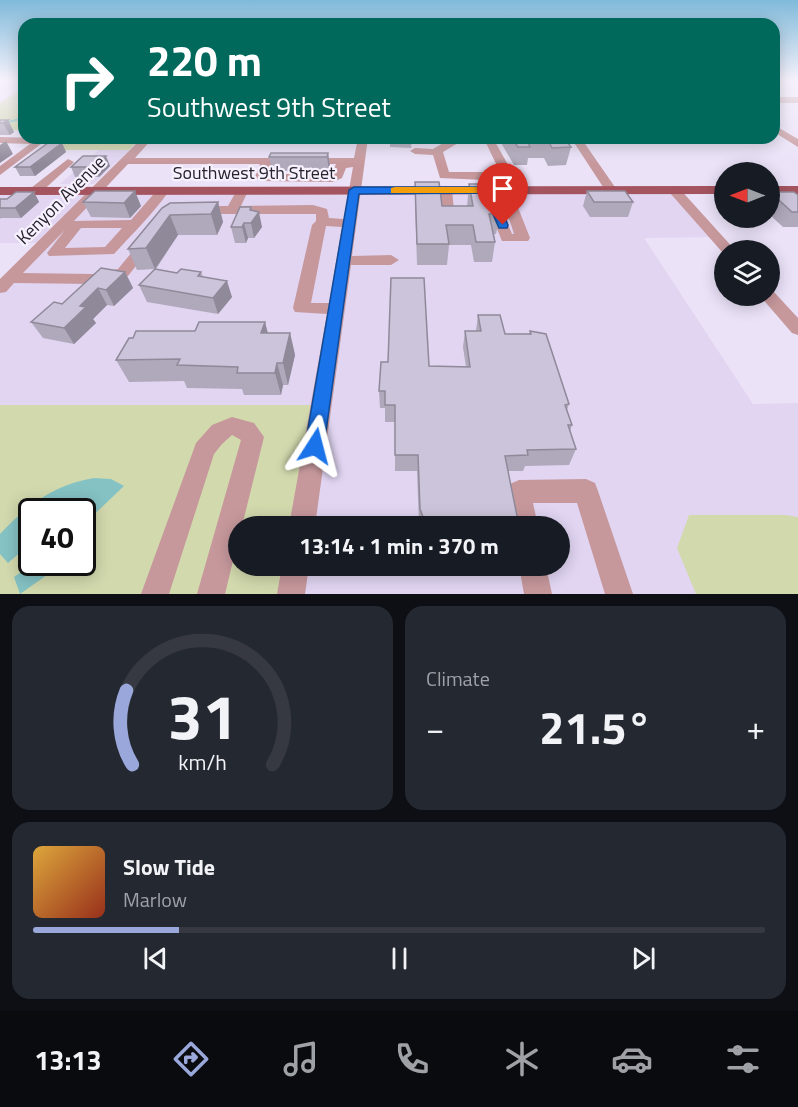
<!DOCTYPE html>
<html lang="en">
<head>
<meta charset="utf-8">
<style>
  :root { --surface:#171b24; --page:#242831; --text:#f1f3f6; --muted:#9ea1a6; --line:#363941; --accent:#99a7db }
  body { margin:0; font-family:"Titillium Web",sans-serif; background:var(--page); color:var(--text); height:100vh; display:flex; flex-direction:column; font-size:22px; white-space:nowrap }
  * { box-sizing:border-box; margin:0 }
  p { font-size:20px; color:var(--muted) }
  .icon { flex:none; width:33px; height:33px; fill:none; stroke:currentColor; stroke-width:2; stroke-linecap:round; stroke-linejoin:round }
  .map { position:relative; height:594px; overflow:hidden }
  .details { display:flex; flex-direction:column; gap:12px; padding:12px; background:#0d0f14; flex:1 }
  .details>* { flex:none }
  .banner { position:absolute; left:18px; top:18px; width:762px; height:126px; border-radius:18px; box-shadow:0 3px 15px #0003; background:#00695c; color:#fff; overflow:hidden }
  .needle { width:39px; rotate:270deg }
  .buttons { position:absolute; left:714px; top:162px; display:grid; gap:12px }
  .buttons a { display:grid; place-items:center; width:66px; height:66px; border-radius:50%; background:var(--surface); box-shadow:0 3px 15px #0003; font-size:30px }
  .speed { position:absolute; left:18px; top:498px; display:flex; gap:12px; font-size:30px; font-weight:700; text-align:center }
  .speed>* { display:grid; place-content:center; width:78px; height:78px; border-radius:50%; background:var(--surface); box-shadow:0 3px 15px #0003; line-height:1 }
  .speed .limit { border:3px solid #111; border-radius:9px; background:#fff; color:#111 }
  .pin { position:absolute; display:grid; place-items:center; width:51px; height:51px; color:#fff; margin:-62px -26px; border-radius:50% 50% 50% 0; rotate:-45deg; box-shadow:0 0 6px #0007 }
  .pin .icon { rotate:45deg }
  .me { position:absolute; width:66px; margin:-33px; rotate:9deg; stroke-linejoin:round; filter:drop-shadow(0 0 4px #0008) }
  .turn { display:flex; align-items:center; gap:21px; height:126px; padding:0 30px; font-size:27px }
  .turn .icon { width:78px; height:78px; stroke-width:2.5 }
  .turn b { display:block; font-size:42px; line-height:51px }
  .big { font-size:45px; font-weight:700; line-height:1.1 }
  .details .tile { flex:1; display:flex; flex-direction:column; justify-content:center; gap:9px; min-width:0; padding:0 21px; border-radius:18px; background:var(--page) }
  .details .dial { align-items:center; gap:0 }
  .dial svg { height:156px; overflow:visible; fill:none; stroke:var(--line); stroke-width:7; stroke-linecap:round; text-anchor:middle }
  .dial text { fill:var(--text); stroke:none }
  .song { display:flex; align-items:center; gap:18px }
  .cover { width:72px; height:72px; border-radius:9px; background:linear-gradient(135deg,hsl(40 70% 55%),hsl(10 70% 35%)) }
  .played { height:6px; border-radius:3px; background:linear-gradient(90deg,var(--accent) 20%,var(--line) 20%) }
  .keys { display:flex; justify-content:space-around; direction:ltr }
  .heat { display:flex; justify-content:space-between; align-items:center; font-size:33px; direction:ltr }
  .details .tiles { flex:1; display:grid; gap:12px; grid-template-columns:1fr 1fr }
  .tile:last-child { grid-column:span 2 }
  .trip { position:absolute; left:228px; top:516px; width:342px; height:60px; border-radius:30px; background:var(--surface); box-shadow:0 3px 15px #0003; font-weight:700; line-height:60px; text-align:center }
  .tabs { display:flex; height:96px; justify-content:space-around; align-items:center; background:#090b0e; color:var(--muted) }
  .tabs .icon { width:42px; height:42px }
  .tabs .selected { color:var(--accent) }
  .tabs b { font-size:27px; color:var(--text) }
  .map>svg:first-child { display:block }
  .built { fill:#e1d5f2 }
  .green { fill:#d2d9ad; fill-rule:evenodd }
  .water { fill:#85c2c4 }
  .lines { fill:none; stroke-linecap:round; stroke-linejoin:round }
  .stream { stroke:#85c2c4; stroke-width:2 }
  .minor { fill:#c6989c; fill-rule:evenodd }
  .major { fill:#a4545e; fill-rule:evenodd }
  .wall { fill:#afa9bb }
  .shaded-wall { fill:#8f8999 }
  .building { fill:#ccc4da; stroke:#8f8999; stroke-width:1.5 }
  .route { fill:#1a73e8; stroke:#114b97; stroke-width:1.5 }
  .slow { fill:#f59e0b }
  .labels { text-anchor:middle; stroke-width:4.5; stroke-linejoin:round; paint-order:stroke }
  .far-street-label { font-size:18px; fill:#26232b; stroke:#f7f1ff }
</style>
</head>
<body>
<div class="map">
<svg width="798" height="594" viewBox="0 0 798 594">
  <rect width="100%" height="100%" fill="#ebe2f8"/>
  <!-- built -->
  <g class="built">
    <polygon points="99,150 129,150 94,184 60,184"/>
    <polygon points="674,190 716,237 644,238 753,404 798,403 798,594 291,594 296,566 560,566 560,526 302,526 320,405 0,405 0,288 43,243 0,243 0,191"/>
  </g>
  <!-- green -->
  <g class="green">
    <polygon points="24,87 24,130 0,130 0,103"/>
    <polygon points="65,138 141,138 129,150 49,150"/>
    <path d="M0,405H321L302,526H238V566H296L291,594H0ZM32,512H82V562H32Z"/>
    <polygon points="689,515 786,515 798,517 798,594 696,594 677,548"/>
  </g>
  <!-- water -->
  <g class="water">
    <path d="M94,478L111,479L124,486L83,525L82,512H32L31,543L8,563L0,554V534C27,505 55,484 94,478Z"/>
    <polygon points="35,562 64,563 20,594 14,577"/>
  </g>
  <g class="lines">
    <!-- stream -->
    <polyline class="stream" points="0,124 24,118"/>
    <!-- minor -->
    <g class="minor">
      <rect x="774" y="97" width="24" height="6"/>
      <polygon points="774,125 798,139 798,147 774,132"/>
      <polygon points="0,137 40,138 45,141 0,175 0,166 30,144 0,143"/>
      <path d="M142,138H153L135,158H354L358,138H368L352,256L391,255L399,260L391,265H351L315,526H289L327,314L295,312L293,308L312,225L316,221V214H198L191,210L198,206H228L238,188L242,187L248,191L241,206L313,205L327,209L329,218L344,219L353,167L346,168L342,178L333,182L261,181L255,177L260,164H128L74,221L131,220L159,188H167L169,191C153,214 133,233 114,254L49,256L47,253L65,230L23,273L93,274L118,269L142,240H152L154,243L128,276L93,284L14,283L6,292L0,293V279ZM272,164H336L332,174H268ZM326,226L342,227L329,303H311ZM81,228H122L105,247L65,248Z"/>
      <path d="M452,138H493L513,174L511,176L496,179L499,187L493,191L499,204L517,205L530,238L528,241H502L481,190L487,186L485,180L440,178L433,155L415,154L410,151L415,148L433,149ZM458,143H486L500,172H449L443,152ZM503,212H507L514,234H512Z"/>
      <polygon points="562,138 690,138 685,141 583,141 617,190 611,194 607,193 573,141"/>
      <polygon points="68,159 74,162 72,164 39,194 31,194 31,188"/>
      <polygon points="446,186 452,190 454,210 460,216 458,219 448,219 441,211 440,190"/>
      <polygon points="674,186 678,187 735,250 724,250 723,253 670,193 668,190"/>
      <polygon points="770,291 774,292 798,318 798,335 792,333 760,296 770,296"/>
      <polygon points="232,417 254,423 264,437 242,526 238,526 238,540 225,594 197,594 241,440 232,435 222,444 214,454 169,594 141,594 196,443 212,425"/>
      <polygon points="586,479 595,483 598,491 633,594 605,594 577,503 533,503 538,526 512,526 507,492 510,484 519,480"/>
      <polygon points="282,566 309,566 305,594 277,594"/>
      <polygon points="519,566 546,566 552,594 524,594"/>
    </g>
    <!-- major -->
    <g class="major">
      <polygon points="724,186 724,194 0,195 0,187"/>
      <rect x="770" y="186" width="28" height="8"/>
    </g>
  </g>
  <!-- wall -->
  <g class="wall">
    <polygon points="0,120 8,120 14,132 10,135 0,135"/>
    <polygon points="390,138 412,138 411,148 390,147"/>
    <polygon points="495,138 564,138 571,147 566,165 548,166 544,158 528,158 527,165 514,165 500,141 497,141"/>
    <polygon points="62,143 66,152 35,176 20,176 15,167"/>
    <polygon points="328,153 330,166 329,171 272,171 269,157"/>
    <polygon points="110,166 99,177 75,177 71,167"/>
    <polygon points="415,182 442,206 467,206 469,184 500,214 496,234 494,234 495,242 492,262 474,262 471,245 449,245 447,265 417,265 415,201"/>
    <polygon points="95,191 141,206 130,218 91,217 83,202"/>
    <polygon points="587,191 633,202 628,217 590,217 583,206"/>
    <polygon points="34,192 39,202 21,218 1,218 0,219 0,199 7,199"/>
    <polygon points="770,192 798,195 798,227 783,227 770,215"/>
    <polygon points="218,202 223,222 217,235 178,235 156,269 177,273 201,272 203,277 232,297 218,314 147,302 139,285 155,269 137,270 128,249 162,208"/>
    <polygon points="251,207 252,210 262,227 254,238 248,238 246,243 235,243 231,227"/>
    <polygon points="125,272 133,288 114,306 107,305 93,319 96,323 74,344 43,338 31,322"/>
    <polygon points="478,315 505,334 529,334 530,331 569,404 567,410 572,425 570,431 576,449 569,465 525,466 523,471 508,471 519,526 420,526 419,524 417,471 395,471 395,422 385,422 385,408 380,408 379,391 429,366 466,367 463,347 465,331 476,331"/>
    <polygon points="265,322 268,333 290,333 295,355 288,385 283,385 281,395 244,395 242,389 187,388 184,381 129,382 116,360 195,331"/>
  </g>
  <!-- shaded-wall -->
  <g class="shaded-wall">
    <polygon points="8,120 14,132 10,135 3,123"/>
    <polygon points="6,141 13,154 0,163 0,145"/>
    <polygon points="62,143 66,152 35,176 30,167"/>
    <polygon points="328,153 330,166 329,171 327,157"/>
    <polygon points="106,156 110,166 99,177 95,167"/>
    <polygon points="135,191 141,206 130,218 124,203"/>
    <polygon points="34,192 39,202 21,218 15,208"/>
    <polygon points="218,202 223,222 217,235 211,214"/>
    <polygon points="251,207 254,219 259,212 262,227 254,238 251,223 250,210"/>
    <polygon points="170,215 178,235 155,269 146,248"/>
    <polygon points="244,223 248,238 246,243 242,227"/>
    <polygon points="125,272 133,288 114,306 106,290"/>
    <polygon points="227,281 232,297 218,314 213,298"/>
    <polygon points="98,288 107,305 93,319 96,323 74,344 64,328 80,306"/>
    <polygon points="265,322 270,344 261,333"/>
    <polygon points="290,333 295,355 288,385 283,363"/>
    <polygon points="277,363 283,385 281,395 275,373"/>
  </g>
  <!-- building -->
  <g class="building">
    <polygon points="0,120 8,120 3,123 0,123"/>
    <polygon points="512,138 564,138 571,147 552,148 548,140 527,140 530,147 518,147"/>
    <polygon points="48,143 62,143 30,167 15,167"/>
    <polygon points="271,153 328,153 327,157 269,157"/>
    <polygon points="83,156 106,156 95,167 71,167"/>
    <polygon points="415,182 439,182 442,206 473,206 469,184 484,184 490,204 496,204 500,214 489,214 495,242 476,242 473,225 446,225 449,244 417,244"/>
    <polygon points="95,191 135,191 124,203 83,202"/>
    <polygon points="587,191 625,191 633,202 594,202"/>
    <polygon points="16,192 34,192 15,208 0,208 0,199 7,199"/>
    <polygon points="770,192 794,192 798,195 798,212 792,212"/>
    <polygon points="218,202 211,214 170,215 146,248 128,249 162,208 170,203"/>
    <polygon points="240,207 251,207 250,210 259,212 251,223 244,223 242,227 231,227"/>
    <polygon points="101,268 125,272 106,290 98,288 80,306 86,307 64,328 31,322 54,302 62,304"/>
    <polygon points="155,269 177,273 181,269 201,272 198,276 227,281 213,298 139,285"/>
    <polygon points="391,278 424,278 429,366 470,367 465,331 481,331 478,315 500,315 505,334 531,334 530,331 546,334 569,404 565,405 572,425 568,425 576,449 527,450 528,455 505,456 519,526 430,526 425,522 420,509 418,455 395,455 395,405 385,405 385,391 379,391 381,362 388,362"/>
    <polygon points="199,322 265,322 261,333 290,333 283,363 277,363 275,373 237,373 238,367 177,365 180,359 116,360 129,338 133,338 136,331 195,331"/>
  </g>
  <!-- sky -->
  <linearGradient id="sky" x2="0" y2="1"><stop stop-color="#80bada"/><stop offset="0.49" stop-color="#f6f2fc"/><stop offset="1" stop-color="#f6f2fc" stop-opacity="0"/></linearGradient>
  <rect width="798" height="164" fill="url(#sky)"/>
  <!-- route -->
  <polygon class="route" points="354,187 488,187 493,190 508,225 507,228 499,228 484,193 359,194 324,446 321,452 315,454 308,452 305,446 349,190"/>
  <!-- slow -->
  <polygon class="slow" points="395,187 481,187 486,190 481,193 391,193 391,188"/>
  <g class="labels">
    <!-- far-street labels -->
    <g class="far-street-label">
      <text x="254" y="179">Southwest 9th Street</text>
      <text transform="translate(61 200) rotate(-45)" y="6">Kenyon Avenue</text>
    </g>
  </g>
</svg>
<div class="buttons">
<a><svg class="needle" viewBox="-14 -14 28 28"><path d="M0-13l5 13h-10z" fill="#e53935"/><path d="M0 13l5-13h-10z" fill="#9ea1a6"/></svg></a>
<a><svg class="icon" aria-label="layers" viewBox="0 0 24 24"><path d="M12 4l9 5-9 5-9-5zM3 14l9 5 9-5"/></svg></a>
</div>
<div class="speed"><div class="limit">40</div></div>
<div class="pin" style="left:503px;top:225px;background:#d93025"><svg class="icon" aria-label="arrive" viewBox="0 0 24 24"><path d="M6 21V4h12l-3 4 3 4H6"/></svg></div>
<svg class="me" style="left:315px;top:446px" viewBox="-20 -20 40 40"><path d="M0-17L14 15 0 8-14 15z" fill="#1a73e8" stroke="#fff" stroke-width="4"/></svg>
<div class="trip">13:14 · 1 min · 370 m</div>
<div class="banner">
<div class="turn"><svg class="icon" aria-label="right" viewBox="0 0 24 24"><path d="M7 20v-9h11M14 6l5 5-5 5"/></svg><div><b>220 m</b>Southwest 9th Street</div></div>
</div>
</div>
<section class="details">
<div class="tiles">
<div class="tile dial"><svg viewBox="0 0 100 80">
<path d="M14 69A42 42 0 1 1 86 69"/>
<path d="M14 69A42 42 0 0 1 11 31" stroke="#99a7db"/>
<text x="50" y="56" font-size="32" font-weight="700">31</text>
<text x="50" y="72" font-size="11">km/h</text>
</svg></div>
<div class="tile"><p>Climate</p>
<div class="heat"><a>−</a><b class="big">21.5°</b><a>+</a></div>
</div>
<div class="tile">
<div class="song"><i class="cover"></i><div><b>Slow Tide</b><p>Marlow</p></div></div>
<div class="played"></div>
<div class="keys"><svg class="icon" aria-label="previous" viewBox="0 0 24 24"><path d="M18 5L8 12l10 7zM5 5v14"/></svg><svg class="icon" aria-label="pause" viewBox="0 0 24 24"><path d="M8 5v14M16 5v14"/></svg><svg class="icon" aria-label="next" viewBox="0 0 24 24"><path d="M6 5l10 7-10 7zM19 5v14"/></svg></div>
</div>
</div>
</section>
<nav class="tabs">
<b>13:13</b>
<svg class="icon selected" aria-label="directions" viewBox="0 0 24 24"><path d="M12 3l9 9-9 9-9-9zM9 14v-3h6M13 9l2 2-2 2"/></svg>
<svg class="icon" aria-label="music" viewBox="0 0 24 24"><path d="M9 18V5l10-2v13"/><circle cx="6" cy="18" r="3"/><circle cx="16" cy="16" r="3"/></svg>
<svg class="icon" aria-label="phone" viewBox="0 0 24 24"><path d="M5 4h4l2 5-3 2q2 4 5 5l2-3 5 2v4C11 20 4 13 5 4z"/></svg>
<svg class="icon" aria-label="climate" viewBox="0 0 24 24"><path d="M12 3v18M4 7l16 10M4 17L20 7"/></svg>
<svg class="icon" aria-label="car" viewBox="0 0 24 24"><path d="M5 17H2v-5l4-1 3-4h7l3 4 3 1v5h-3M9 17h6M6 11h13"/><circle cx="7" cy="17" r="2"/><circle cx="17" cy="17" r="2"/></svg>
<svg class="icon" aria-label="filters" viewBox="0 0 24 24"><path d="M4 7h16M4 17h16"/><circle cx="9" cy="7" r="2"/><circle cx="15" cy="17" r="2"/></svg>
</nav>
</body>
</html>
